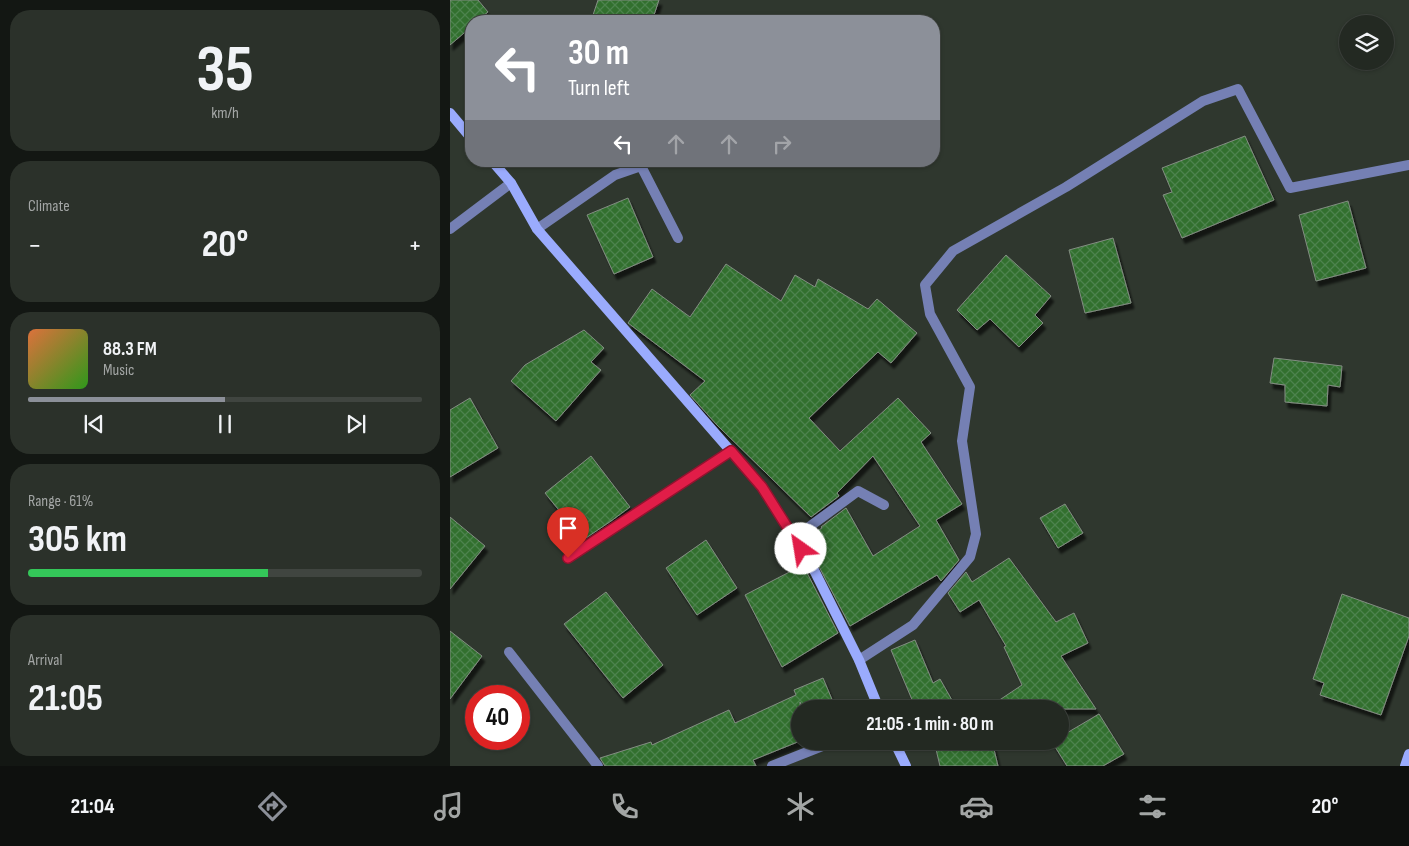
<!DOCTYPE html>
<html lang="en">
<head>
<meta charset="utf-8">
<style>
  :root { --surface:#232922; --page:#2b312a; --text:#f1f3f6; --muted:#a3a6a5; --line:#404540; --accent:#8c9099 }
  body { margin:0; font-family:"Sofia Sans Condensed",sans-serif; background:var(--page); color:var(--text); height:100vh; display:flex; flex-direction:column; font-size:19px; white-space:nowrap }
  * { box-sizing:border-box; margin:0 }
  p { font-size:16px; color:var(--muted) }
  .icon { flex:none; width:28px; height:28px; fill:none; stroke:currentColor; stroke-width:2; stroke-linecap:round; stroke-linejoin:round }
  .map { position:relative; flex:1; overflow:hidden }
  .side { display:flex; flex-direction:column; gap:10px; padding:10px; background:#131713; width:450px }
  .side>* { flex:none }
  .guide { position:absolute; left:15px; top:15px; width:475px; height:152px; border-radius:20px; box-shadow:0 1px 4px #0004,0 0 0 1px var(--line); background:#8c9099; color:#fff; overflow:hidden }
  .controls { position:absolute; left:889px; top:15px; display:grid; gap:10px }
  .controls a { display:grid; place-items:center; width:55px; height:55px; border-radius:50%; background:var(--surface); box-shadow:0 1px 4px #0004,0 0 0 1px var(--line); font-size:25px }
  .speed { position:absolute; left:15px; top:685px; display:flex; gap:10px; font-size:25px; font-weight:700; text-align:center }
  .speed>* { display:grid; place-content:center; width:65px; height:65px; border-radius:50%; background:var(--surface); box-shadow:0 1px 4px #0004,0 0 0 1px var(--line); line-height:1 }
  .speed .limit { border:8px solid #d22; background:#fff; color:#111 }
  .pin { position:absolute; display:grid; place-items:center; width:42px; height:42px; color:#fff; margin:-51px -21px; border-radius:50% 50% 50% 0; rotate:-45deg; box-shadow:0 0 5px #0007 }
  .pin .icon { rotate:45deg }
  .me { position:absolute; width:55px; margin:-28px; rotate:328deg; stroke-linejoin:round; filter:drop-shadow(0 0 4px #0008) }
  .turn { display:flex; align-items:center; gap:18px; height:105px; padding:0 20px; font-size:22px }
  .turn .icon { width:65px; height:65px; stroke-width:2.5 }
  .turn b { display:block; font-size:35px; line-height:42px }
  .lanes { display:flex; align-items:center; height:48px; padding:0 20px; background:#0003; justify-content:center; gap:25px; direction:ltr }
  .lanes .off { opacity:.35 }
  .big { font-size:38px; font-weight:700; line-height:1.1 }
  .side .widget { flex:1; display:flex; flex-direction:column; justify-content:center; gap:8px; min-width:0; padding:0 18px; border-radius:20px; background:var(--page) }
  .side .dial { align-items:center; gap:0 }
  .dial b { font-size:65px; line-height:1 }
  .song { display:flex; align-items:center; gap:15px }
  .cover { width:60px; height:60px; border-radius:8px; background:linear-gradient(135deg,hsl(20 70% 55%),hsl(110 70% 35%)) }
  .played { height:5px; border-radius:2px; background:linear-gradient(90deg,var(--accent) 50%,var(--line) 50%) }
  .keys { display:flex; justify-content:space-around; direction:ltr }
  .heat { display:flex; justify-content:space-between; align-items:center; font-size:28px; direction:ltr }
  .charge { height:8px; border-radius:4px; background:linear-gradient(90deg,#34c759 61%,var(--line) 0) }
  .trip { position:absolute; left:341px; top:700px; width:278px; height:50px; border-radius:25px; background:var(--surface); box-shadow:0 1px 4px #0004,0 0 0 1px var(--line); font-weight:700; line-height:50px; text-align:center }
  .dock { display:flex; height:80px; justify-content:space-around; align-items:center; background:#0e100e; color:var(--muted) }
  .dock .icon { width:35px; height:35px }
  .dock .current { color:var(--accent) }
  .dock b { font-size:22px; color:var(--text) }
  main { display:flex; flex:1; min-height:0 }
  .map>svg:first-child { display:block }
  .building { fill:url(#building-cross-hatch); stroke:#838d82; filter:url(#shadow) }
  .lines { fill:none; stroke-linecap:round; stroke-linejoin:round }
  .street { stroke:#7580b4; stroke-width:10 }
  .secondary { stroke:#9aabfd; stroke-width:10 }
  .route-casing { stroke:#92132f; stroke-width:12 }
  .route { stroke:#e11d48; stroke-width:9 }
</style>
</head>
<body>
<main>
<section class="side">
<div class="widget dial"><b>35</b><p>km/h</p></div>
<div class="widget"><p>Climate</p>
<div class="heat"><a>−</a><b class="big">20°</b><a>+</a></div>
</div>
<div class="widget">
<div class="song"><i class="cover"></i><div><b>88.3 FM</b><p>Music</p></div></div>
<div class="played"></div>
<div class="keys"><svg class="icon" aria-label="previous" viewBox="0 0 24 24"><path d="M18 5L8 12l10 7zM5 5v14"/></svg><svg class="icon" aria-label="pause" viewBox="0 0 24 24"><path d="M8 5v14M16 5v14"/></svg><svg class="icon" aria-label="next" viewBox="0 0 24 24"><path d="M6 5l10 7-10 7zM19 5v14"/></svg></div>
</div>
<div class="widget"><p>Range · 61%</p><b class="big">305 km</b><div class="charge"></div></div>
<div class="widget"><p>Arrival</p><b class="big">21:05</b></div>
</section>
<div class="map">
<svg width="959" height="766" viewBox="0 0 959 766">
  <defs>
    <pattern id="building-cross-hatch" width="8" height="8" patternUnits="userSpaceOnUse" patternTransform="scale(1.25)"><rect width="8" height="8" fill="#306f2f"/><path d="M0 0l8 8M0 8l8-8" fill="none" stroke="#4d834d"/></pattern>
    <filter id="shadow"><feDropShadow dx="3" dy="5.5" stdDeviation="1" flood-color="#0009"/></filter>
  </defs>
  <rect width="100%" height="100%" fill="#2f372e"/>
  <!-- building -->
  <g class="building">
    <polygon points="0,0 28,0 38,12 27,21 21,21 21,27 0,45"/>
    <polygon points="148,0 209,0 202,21 141,21"/>
    <polygon points="795,136 824,200 732,238 713,195 722,192 712,168"/>
    <polygon points="178,198 203,257 164,274 137,215"/>
    <polygon points="898,201 916,268 866,281 849,215"/>
    <polygon points="663,238 681,303 635,313 619,250"/>
    <polygon points="556,255 601,296 585,315 593,323 569,347 540,319 527,330 507,310"/>
    <polygon points="276,264 331,301 345,275 365,287 368,279 418,309 427,299 467,333 441,363 428,352 359,418 390,451 448,398 481,433 471,442 512,504 486,520 509,560 491,581 487,575 400,626 365,559 372,556 360,535 372,528 371,527 396,508 423,556 470,526 423,456 387,493 389,496 361,517 267,425 240,395 255,381 178,323 202,289 240,317"/>
    <polygon points="134,330 154,348 141,362 151,370 106,421 61,381 75,365"/>
    <polygon points="824,358 892,366 890,387 878,385 877,406 835,402 835,385 820,383"/>
    <polygon points="20,398 48,448 0,477 0,410"/>
    <polygon points="141,456 180,507 161,521 133,540 95,493"/>
    <polygon points="615,504 633,533 608,548 590,518"/>
    <polygon points="0,517 35,546 0,589"/>
    <polygon points="256,540 287,588 247,615 216,568"/>
    <polygon points="559,558 606,622 624,613 638,643 611,656 646,709 536,709 572,685 554,647 556,646 529,600 510,612 498,593 516,572 522,582"/>
    <polygon points="353,565 388,633 332,667 295,595"/>
    <polygon points="156,592 213,665 173,698 114,624"/>
    <polygon points="892,594 959,618 959,636 931,715 870,695 874,683 863,679"/>
    <polygon points="0,631 32,656 0,699"/>
    <polygon points="465,640 483,683 490,679 507,709 466,709 441,650"/>
    <polygon points="373,678 386,709 353,709 350,702 350,741 303,760 306,766 155,766 150,758 201,742 202,745 279,710 285,723 346,695 344,690"/>
    <polygon points="649,714 674,754 653,766 617,766 602,742 610,741 610,737"/>
    <polygon points="484,741 542,741 548,766 490,766"/>
  </g>
  <g class="lines">
    <!-- street -->
    <g class="street">
      <polyline points="0,229 61,183"/>
      <polyline points="87,229 165,175 191,166 228,238"/>
      <polyline points="344,538 408,491 434,505"/>
      <polyline points="118,558 281,451"/>
      <polyline points="59,652 148,766"/>
      <polyline points="409,660 463,625 520,557 526,534 512,441 520,387 480,314 475,285 503,251 616,187 753,101 788,89 840,188 959,165"/>
      <polyline points="322,766 385,741"/>
    </g>
    <!-- secondary -->
    <g class="secondary">
      <polyline points="0,113 21,138"/>
      <polyline points="42,161 61,183 87,229 312,487 365,572 409,660 429,709"/>
      <polyline points="444,741 456,766"/>
      <polyline points="955,766 959,754"/>
    </g>
  </g>
  <g class="lines">
    <defs>
      <polyline id="route" points="118,558 281,451 312,487 351,549"/>
    </defs>
    <!-- route casing -->
    <use href="#route" class="route-casing"/>
    <!-- route -->
    <use href="#route" class="route"/>
  </g>
</svg>
<div class="controls">
<a><svg class="icon" aria-label="layers" viewBox="0 0 24 24"><path d="M12 4l9 5-9 5-9-5zM3 14l9 5 9-5"/></svg></a>
</div>
<div class="speed"><div class="limit">40</div></div>
<div class="pin" style="left:118px;top:558px;background:#d93025"><svg class="icon" aria-label="arrive" viewBox="0 0 24 24"><path d="M6 21V4h12l-3 4 3 4H6"/></svg></div>
<svg class="me" style="left:351px;top:549px" viewBox="-20 -20 40 40"><circle r="19" fill="#fff"/><path d="M0-13L10 11 0 6-10 11z" fill="#e11d48"/></svg>
<div class="trip">21:05 · 1 min · 80 m</div>
<div class="guide">
<div class="turn"><svg class="icon" aria-label="left" viewBox="0 0 24 24"><path d="M17 20v-9H6M10 6l-5 5 5 5"/></svg><div><b>30 m</b>Turn left</div></div>
<div class="lanes"><svg class="icon" aria-label="left" viewBox="0 0 24 24"><path d="M17 20v-9H6M10 6l-5 5 5 5"/></svg><svg class="icon off" aria-label="ahead" viewBox="0 0 24 24"><path d="M12 20V5M6 11l6-6 6 6"/></svg><svg class="icon off" aria-label="ahead" viewBox="0 0 24 24"><path d="M12 20V5M6 11l6-6 6 6"/></svg><svg class="icon off" aria-label="right" viewBox="0 0 24 24"><path d="M7 20v-9h11M14 6l5 5-5 5"/></svg></div>
</div>
</div>
</main>
<nav class="dock">
<b>21:04</b>
<svg class="icon current" aria-label="directions" viewBox="0 0 24 24"><path d="M12 3l9 9-9 9-9-9zM9 14v-3h6M13 9l2 2-2 2"/></svg>
<svg class="icon" aria-label="music" viewBox="0 0 24 24"><path d="M9 18V5l10-2v13"/><circle cx="6" cy="18" r="3"/><circle cx="16" cy="16" r="3"/></svg>
<svg class="icon" aria-label="phone" viewBox="0 0 24 24"><path d="M5 4h4l2 5-3 2q2 4 5 5l2-3 5 2v4C11 20 4 13 5 4z"/></svg>
<svg class="icon" aria-label="climate" viewBox="0 0 24 24"><path d="M12 3v18M4 7l16 10M4 17L20 7"/></svg>
<svg class="icon" aria-label="car" viewBox="0 0 24 24"><path d="M5 17H2v-5l4-1 3-4h7l3 4 3 1v5h-3M9 17h6M6 11h13"/><circle cx="7" cy="17" r="2"/><circle cx="17" cy="17" r="2"/></svg>
<svg class="icon" aria-label="filters" viewBox="0 0 24 24"><path d="M4 7h16M4 17h16"/><circle cx="9" cy="7" r="2"/><circle cx="15" cy="17" r="2"/></svg>
<b>20°</b>
</nav>
</body>
</html>
